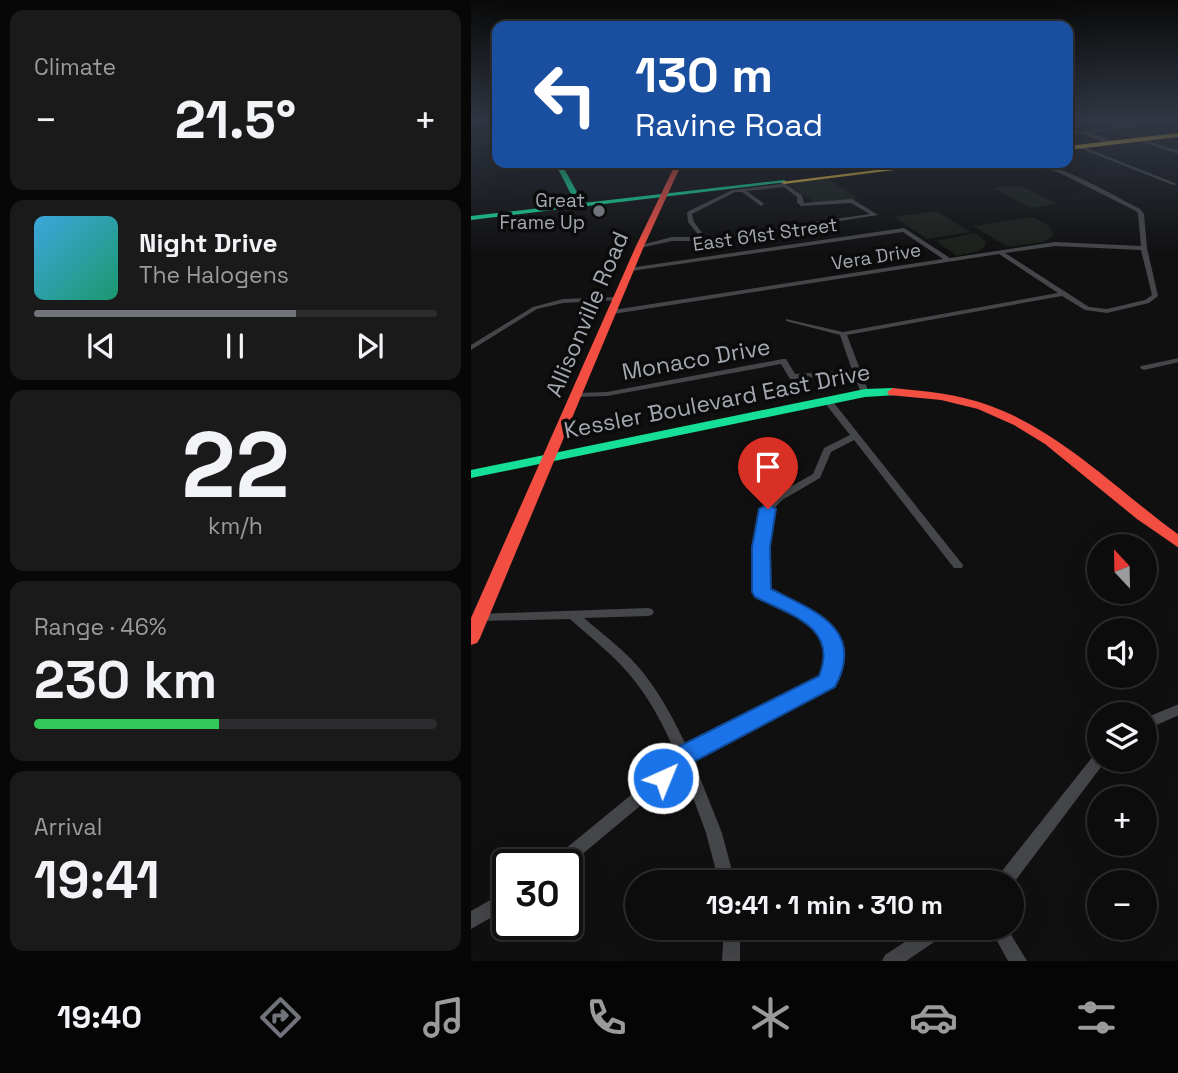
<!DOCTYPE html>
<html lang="en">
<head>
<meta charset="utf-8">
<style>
  :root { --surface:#0c0c0d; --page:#1a1a1b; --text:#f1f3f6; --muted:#9a9b9d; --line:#2c2c2e; --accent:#707379 }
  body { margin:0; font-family:"Space Grotesk",sans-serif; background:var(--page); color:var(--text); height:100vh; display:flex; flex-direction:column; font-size:26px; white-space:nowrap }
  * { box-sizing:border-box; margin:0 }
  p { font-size:23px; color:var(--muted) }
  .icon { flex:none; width:38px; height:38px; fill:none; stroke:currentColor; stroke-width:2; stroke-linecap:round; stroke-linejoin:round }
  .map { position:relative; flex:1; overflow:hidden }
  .panel { display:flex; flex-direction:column; gap:10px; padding:10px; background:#070707; width:471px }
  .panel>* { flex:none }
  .top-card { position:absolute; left:21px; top:21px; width:581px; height:147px; border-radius:14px; box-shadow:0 7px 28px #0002,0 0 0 2px var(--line); background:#1a4fa0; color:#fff; overflow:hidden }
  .needle { width:46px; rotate:338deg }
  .tools { position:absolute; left:616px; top:534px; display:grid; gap:14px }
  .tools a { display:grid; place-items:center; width:70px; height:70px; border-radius:50%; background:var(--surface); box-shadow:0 7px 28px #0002,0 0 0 2px var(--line); font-size:35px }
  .speed { position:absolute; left:21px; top:849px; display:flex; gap:14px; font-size:35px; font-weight:700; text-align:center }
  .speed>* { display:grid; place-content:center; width:91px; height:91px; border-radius:50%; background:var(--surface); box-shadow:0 7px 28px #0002,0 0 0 2px var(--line); line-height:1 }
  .speed .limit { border:4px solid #111; border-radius:10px; background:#fff; color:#111 }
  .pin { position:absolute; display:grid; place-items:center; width:60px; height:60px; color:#fff; margin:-72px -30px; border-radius:50% 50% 50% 0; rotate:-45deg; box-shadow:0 0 7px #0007 }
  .pin .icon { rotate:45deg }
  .me { position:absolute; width:77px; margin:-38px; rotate:44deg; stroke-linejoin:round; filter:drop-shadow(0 0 5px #0008) }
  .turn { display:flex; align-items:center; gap:24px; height:147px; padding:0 28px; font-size:32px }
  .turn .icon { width:91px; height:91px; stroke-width:2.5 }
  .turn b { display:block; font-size:49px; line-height:60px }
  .big { font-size:52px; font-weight:800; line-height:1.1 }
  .panel .widget { flex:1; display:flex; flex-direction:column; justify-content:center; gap:10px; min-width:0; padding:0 24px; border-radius:14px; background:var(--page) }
  .panel .dial { align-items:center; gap:0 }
  .dial b { font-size:91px; line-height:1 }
  .song { display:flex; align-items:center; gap:21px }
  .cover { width:84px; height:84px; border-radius:10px; background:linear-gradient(135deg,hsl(200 70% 55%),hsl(160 70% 35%)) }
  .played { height:7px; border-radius:4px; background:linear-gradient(90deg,var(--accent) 65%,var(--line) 65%) }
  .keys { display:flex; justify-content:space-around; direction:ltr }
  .heat { display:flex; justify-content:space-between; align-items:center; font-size:38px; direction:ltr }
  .charge { height:10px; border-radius:5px; background:linear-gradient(90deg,#34c759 46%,var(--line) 0) }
  .trip { position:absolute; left:154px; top:870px; width:399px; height:70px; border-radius:35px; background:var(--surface); box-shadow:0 7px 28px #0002,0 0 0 2px var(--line); font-weight:800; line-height:70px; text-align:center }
  .tab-bar { display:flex; height:112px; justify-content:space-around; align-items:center; background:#050505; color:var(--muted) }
  .tab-bar .icon { width:49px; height:49px }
  .tab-bar .active { color:var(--accent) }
  .tab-bar b { font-size:32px; color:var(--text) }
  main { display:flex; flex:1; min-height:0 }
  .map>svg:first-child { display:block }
  .green { fill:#1b201b }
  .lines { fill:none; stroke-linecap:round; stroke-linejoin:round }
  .street { fill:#454649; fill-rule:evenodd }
  .fast { fill:#16e098; fill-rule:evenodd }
  .slow { fill:#ffcf43; fill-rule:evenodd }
  .jam { fill:#f24e42; fill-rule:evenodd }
  .route { fill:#1a73e8; stroke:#114b97; stroke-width:2 }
  .poi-dot { fill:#707379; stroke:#0b0b0c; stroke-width:2.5 }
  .labels { text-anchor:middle; stroke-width:7; stroke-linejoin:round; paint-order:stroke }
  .far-poi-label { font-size:19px; fill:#a3a8b1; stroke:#0b0b0c; text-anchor:end }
  .far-street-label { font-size:19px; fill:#a3a8b1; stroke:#0b0b0c }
  .street-label { font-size:23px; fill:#a3a8b1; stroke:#0b0b0c }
</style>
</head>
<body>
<main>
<section class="panel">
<div class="widget"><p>Climate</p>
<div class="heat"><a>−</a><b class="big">21.5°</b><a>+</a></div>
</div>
<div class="widget">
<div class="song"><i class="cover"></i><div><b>Night Drive</b><p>The Halogens</p></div></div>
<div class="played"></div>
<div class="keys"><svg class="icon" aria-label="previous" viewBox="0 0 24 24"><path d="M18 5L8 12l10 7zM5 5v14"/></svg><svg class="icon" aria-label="pause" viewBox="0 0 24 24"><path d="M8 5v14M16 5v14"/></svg><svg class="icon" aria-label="next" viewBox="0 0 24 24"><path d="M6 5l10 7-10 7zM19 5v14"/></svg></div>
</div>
<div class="widget dial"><b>22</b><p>km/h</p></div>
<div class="widget"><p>Range · 46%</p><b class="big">230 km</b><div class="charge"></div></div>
<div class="widget"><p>Arrival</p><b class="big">19:41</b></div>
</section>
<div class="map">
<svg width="708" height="961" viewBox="0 0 708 961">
  <rect width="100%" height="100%" fill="#101011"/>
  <!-- green -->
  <g class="green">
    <polygon points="357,179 388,199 346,204 315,183"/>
    <polygon points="548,185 586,204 560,208 523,188"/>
    <polygon points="465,211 499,232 456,239 424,217"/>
    <polygon points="561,217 577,225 583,236 572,242 537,247 502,226"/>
    <polygon points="504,233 515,242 513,247 508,251 486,256 465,241"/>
  </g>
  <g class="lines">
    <!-- street -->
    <g class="street">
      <polygon points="666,123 667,125 619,133 644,142 643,144 637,144 613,134 597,131 597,129 614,132"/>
      <polygon points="670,139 708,151 708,154 669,141"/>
      <polygon points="608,146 610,146 706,184 702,185 608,148"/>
      <polygon points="367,163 372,163 377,167 373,168"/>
      <polygon points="415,163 420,163 430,168 426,169"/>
      <path d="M562,163C585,162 646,197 669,209L673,214L676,248L687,296L678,303L636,313L614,310L591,296L376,335L398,393L394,395L390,393L383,375L322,379H319L310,364L136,396L106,397L102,395L106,393L136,392L312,359H315L324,374L381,370L369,335L315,321V319L372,332L587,293L528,254L142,314L139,312L142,310L472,259L432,232L160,271L157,269L158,268L433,228L479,258L584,242L670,246L667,214L665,211L593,175ZM584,246L670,250L681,295L674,300L636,309L618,307L534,253Z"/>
      <path d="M310,181L331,195L333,203L381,199L407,215L240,241H201L169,248L166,246L201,237H229L217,222L216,212L261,190L310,184L308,182ZM313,187L326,197V202L330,206L380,203L399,214L240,237H234L223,222L221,214L264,192H271L290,206L293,204L292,203L276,191Z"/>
      <polygon points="147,297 149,298 149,300 92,303 66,309 0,350 0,345 62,307 92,299"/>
      <polygon points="708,358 708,362 673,370 669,368 670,366"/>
      <path d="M353,398H359L492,565L491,568H483L383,440L360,452L349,478L311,500L300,512L295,547L297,590C324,600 371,618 371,655C371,664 367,673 363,681L362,685L221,758L251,833L264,882H248L235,833L212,770L96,867V864H80L82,859L205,758V754C193,726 178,697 158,674C140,653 119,637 99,619L9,621L5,620L3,617L5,614L177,608L181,609L183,612L181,615L177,616L113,618C134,636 157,653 174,675C191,697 204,722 216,747L352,678C355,669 359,660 358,651C354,619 312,605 287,595L285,592V547L290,511L303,496L342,474L353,448L379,435L353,402L352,400Z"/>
      <polygon points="708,704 708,715 674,730 674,718"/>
      <polygon points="628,753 628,760 635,760 633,763 541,885 541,882 525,882 527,876 623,755"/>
      <polygon points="37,890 37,908 0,929 0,911"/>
      <polygon points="253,928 269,928 269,961 251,961"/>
      <polygon points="455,928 477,928 475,934 435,961 411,961 414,955"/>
      <polygon points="519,928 536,928 556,961 537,961"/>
    </g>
    <!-- fast -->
    <g class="fast">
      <polygon points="84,163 90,163 112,203 313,180 316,182 0,220 0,216 105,204"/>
      <polygon points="422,388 428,392 426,395 394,397 0,478 0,470 394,389"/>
    </g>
    <!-- slow -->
    <g class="slow">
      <polygon points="708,133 708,137 597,150 597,146"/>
      <polygon points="461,163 479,163 313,184 310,182"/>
    </g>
    <!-- jam -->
    <g class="jam">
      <polygon points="205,163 211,163 173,246 9,638 6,643 0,645 0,618 165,246"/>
      <path d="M422,388C454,391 487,394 517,405C590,431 646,490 708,535V548L666,519L574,444L543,425L507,409L470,400L418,395L416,392Z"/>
    </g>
  </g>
  <!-- sky -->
  <linearGradient id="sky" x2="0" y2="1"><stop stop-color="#090909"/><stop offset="0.47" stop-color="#313743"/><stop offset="1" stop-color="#313743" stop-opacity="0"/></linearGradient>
  <rect width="708" height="255" fill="url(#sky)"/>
  <!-- route -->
  <path class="route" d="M297,504L305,509L299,547L300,589C344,611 395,629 364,687L224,761C219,773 205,784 192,788L184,785L181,778C186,766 197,761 203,749L348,676C368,627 319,615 284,597L281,592V547L288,509Z"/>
  <!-- markers -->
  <circle class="poi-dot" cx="128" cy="211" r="7"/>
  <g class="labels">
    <!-- far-poi labels -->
    <g class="far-poi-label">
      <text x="114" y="207">Great<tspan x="114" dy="22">Frame Up</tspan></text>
    </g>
    <!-- far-street labels -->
    <g class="far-street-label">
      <text transform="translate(294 234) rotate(-8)" y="7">East 61st Street</text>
      <text transform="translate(405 256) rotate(-9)" y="7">Vera Drive</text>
    </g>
    <!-- street labels -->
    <g class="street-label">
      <text transform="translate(116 314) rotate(-67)" y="8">Allisonville Road</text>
      <text transform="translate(225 359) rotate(-10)" y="8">Monaco Drive</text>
      <text transform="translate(246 401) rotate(-11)" y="8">Kessler Boulevard East Drive</text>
    </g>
  </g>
</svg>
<div class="tools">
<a><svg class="needle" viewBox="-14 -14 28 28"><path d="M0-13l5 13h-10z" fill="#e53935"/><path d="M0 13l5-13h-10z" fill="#9a9b9d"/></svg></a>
<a><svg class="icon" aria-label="sound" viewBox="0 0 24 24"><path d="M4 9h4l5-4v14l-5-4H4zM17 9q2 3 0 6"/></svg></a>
<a><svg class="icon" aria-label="layers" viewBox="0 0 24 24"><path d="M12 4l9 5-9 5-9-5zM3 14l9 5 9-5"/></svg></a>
<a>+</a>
<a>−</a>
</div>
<div class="speed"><div class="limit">30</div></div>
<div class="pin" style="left:297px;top:509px;background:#d93025"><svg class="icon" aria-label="arrive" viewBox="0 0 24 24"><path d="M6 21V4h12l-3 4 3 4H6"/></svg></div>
<svg class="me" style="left:192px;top:778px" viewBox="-20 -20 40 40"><circle r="17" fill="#1a73e8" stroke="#fff" stroke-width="3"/><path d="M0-11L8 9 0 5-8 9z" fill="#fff"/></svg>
<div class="trip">19:41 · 1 min · 310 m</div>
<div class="top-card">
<div class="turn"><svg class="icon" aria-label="left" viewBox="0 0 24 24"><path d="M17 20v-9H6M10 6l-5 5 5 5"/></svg><div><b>130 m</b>Ravine Road</div></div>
</div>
</div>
</main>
<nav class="tab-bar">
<b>19:40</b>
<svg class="icon active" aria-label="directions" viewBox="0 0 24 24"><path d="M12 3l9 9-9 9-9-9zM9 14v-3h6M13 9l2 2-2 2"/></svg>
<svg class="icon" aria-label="music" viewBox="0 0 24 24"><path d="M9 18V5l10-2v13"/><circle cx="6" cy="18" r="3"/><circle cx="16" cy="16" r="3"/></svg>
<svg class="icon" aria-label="phone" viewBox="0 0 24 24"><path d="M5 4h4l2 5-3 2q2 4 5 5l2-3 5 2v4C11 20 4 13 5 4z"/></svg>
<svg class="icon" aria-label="climate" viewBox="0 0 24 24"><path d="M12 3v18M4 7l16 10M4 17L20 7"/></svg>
<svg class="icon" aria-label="car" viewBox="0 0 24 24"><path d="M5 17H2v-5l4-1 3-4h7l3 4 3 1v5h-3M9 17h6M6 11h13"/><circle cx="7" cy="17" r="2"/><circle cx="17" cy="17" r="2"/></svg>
<svg class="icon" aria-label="filters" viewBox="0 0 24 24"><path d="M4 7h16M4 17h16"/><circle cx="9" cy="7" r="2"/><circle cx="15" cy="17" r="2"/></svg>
</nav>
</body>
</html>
